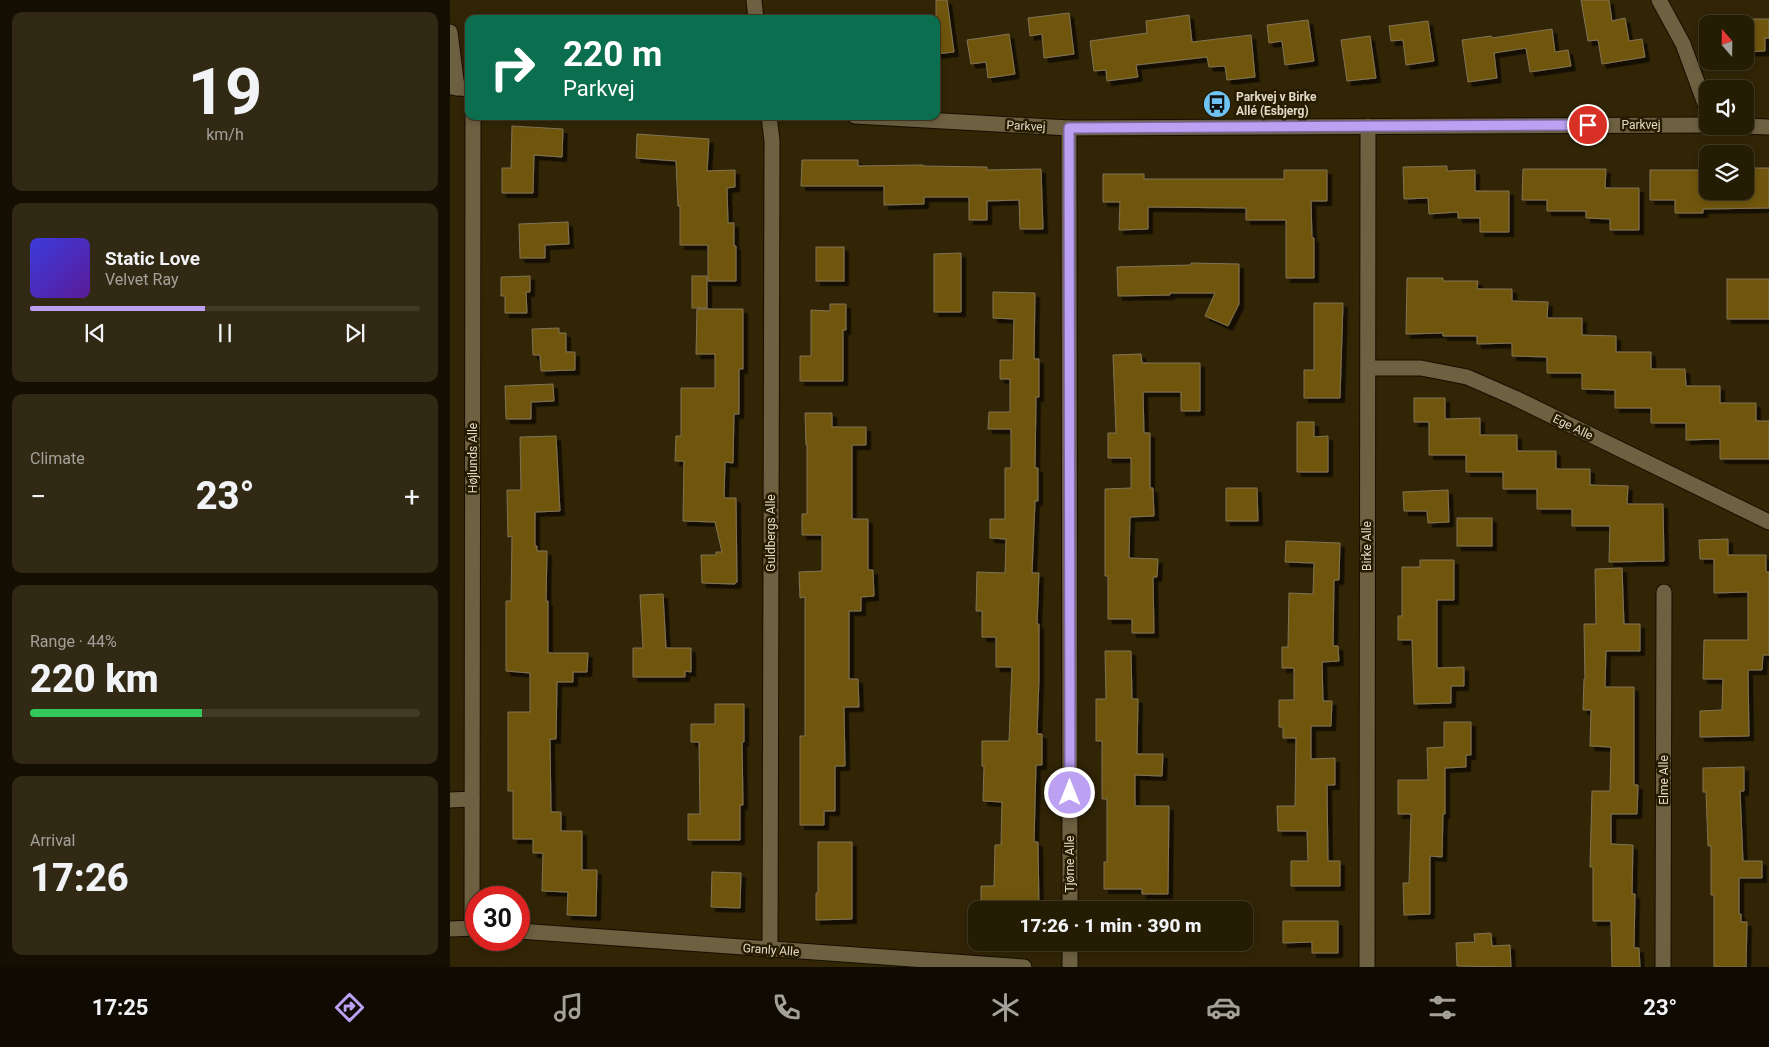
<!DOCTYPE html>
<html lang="en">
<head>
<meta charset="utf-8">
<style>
  :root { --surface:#251c04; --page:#312913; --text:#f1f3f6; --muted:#a3a19a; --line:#423a26; --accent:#bca0f2 }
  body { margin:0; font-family:Roboto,sans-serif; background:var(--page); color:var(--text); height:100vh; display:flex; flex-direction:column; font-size:19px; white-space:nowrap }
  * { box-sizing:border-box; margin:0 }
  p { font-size:16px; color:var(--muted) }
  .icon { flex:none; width:28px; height:28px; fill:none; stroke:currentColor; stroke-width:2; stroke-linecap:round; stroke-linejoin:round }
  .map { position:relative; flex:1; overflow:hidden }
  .side { display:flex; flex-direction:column; gap:12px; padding:12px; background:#140f02; width:450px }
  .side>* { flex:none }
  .banner { position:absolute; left:15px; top:15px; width:475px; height:105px; border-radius:10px; box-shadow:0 2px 8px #0003,0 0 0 1px var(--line); background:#0b6e4f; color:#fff; overflow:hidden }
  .needle { width:32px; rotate:340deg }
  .buttons { position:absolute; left:1249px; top:15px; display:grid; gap:10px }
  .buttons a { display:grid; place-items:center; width:55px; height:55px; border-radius:10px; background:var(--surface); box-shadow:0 2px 8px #0003,0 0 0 1px var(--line); font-size:25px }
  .speed { position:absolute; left:15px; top:886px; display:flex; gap:10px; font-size:25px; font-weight:700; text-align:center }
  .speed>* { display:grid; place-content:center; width:65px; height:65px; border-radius:50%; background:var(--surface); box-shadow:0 2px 8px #0003,0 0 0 1px var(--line); line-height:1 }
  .speed .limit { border:8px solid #d22; background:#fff; color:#111 }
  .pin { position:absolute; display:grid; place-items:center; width:42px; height:42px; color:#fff; margin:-21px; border:2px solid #fff; border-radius:50%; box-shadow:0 1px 5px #0007 }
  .me { position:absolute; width:55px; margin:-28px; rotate:0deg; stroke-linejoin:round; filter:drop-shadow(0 0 4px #0008) }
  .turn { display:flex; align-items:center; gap:18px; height:105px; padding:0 15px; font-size:22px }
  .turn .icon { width:65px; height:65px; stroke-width:2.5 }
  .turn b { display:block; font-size:35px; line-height:42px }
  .big { font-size:38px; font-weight:800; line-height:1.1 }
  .side .widget { flex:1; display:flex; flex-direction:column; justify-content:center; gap:8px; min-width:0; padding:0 18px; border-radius:10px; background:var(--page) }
  .side .dial { align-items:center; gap:0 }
  .dial b { font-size:65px; line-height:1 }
  .song { display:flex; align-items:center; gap:15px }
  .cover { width:60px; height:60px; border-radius:8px; background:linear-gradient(135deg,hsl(240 70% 55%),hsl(270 70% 35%)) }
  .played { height:5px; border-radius:2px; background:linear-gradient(90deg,var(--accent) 45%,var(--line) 45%) }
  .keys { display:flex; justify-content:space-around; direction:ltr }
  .heat { display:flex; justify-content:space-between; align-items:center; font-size:28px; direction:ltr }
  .charge { height:8px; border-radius:4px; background:linear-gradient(90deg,#34c759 44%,var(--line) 0) }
  .trip { position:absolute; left:518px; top:901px; width:285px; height:50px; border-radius:10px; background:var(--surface); box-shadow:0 2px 8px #0003,0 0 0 1px var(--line); font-weight:800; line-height:50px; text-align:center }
  .dock { display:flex; height:80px; justify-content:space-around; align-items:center; background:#0f0b02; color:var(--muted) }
  .dock .icon { width:35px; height:35px }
  .dock .current { color:var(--accent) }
  .dock b { font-size:22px; color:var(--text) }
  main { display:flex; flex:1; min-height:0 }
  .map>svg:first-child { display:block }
  .building { fill:#70560f; stroke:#817354; filter:url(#shadow) }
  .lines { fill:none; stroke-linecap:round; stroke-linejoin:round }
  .street-casing { stroke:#170e00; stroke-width:17 }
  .secondary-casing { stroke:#170e00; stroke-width:17 }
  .street { stroke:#6e6142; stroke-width:15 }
  .secondary { stroke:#6e6142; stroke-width:15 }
  .route-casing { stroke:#7a689d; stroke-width:12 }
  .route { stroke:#bca0f2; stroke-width:9 }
  .labels { text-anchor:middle; stroke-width:5; stroke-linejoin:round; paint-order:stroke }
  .poi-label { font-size:12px; font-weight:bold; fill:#e0d9c8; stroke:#271b00; text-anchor:start }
  .street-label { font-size:12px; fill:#e0d9c8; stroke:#271b00 }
</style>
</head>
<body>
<main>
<section class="side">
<div class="widget dial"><b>19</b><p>km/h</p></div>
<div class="widget">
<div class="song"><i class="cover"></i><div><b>Static Love</b><p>Velvet Ray</p></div></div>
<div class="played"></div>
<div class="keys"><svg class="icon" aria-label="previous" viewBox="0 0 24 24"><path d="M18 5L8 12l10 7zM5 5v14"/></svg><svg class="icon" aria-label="pause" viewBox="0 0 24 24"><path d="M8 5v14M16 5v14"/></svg><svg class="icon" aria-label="next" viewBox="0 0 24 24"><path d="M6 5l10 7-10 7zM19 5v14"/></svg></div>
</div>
<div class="widget"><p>Climate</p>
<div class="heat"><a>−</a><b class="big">23°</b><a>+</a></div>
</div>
<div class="widget"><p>Range · 44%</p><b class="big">220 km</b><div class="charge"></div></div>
<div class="widget"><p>Arrival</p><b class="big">17:26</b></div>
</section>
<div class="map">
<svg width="1319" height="967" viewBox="0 0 1319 967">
  <defs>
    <filter id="shadow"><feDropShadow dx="4.5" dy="4.5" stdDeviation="0" flood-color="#0009"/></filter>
  </defs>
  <rect width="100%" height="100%" fill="#312506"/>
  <!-- building -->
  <g class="building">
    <polygon points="486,0 497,0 504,52 486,54"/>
    <polygon points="1131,0 1159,0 1162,21 1175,18 1179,41 1192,39 1195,57 1152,64 1148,40 1138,41"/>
    <polygon points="619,13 624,54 594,58 592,34 580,36 578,18"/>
    <polygon points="739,15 742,42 801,35 805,77 777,80 775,66 759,67 757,57 686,65 688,77 657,81 656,70 644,71 640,41 697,33 696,21"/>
    <polygon points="1295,19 1319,19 1319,38 1315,38 1315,51 1295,52"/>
    <polygon points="858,20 864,61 835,65 832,41 819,43 817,25"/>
    <polygon points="978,21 984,61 956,65 953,40 941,41 939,26"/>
    <polygon points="1102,29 1105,52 1118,50 1121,66 1080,72 1076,48 1044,53 1047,78 1018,82 1012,40 1041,36 1042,38"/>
    <polygon points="559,34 565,74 538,78 536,62 521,64 517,40"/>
    <polygon points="920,36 926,78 897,81 891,40"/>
    <polygon points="62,126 113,129 112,157 84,155 83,193 52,193 52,168 61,168"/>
    <polygon points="187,134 259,139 257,171 285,170 285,187 277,188 278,223 284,223 284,246 286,246 286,281 258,281 258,245 230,245 230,206 228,206 226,161 186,158"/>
    <polygon points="352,160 408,160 408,166 473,165 473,166 537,167 537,170 591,169 593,229 570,229 569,200 537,201 537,220 519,220 519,197 474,197 474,204 434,205 434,186 351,186"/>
    <polygon points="997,166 997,171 1025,170 1025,191 1059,191 1059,232 1030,232 1030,218 1008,218 1008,212 979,214 978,198 954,199 953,167"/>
    <polygon points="1295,168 1319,168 1319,208 1253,209 1253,213 1225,213 1225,200 1200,200 1200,170 1253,170 1253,191 1295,191"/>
    <polygon points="1073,169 1156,169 1155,188 1189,188 1189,230 1160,230 1160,219 1136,218 1136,211 1097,211 1097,200 1072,200"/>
    <polygon points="834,170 877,170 877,201 861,201 862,238 864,238 864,278 836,278 836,220 796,220 796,208 698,207 698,229 669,230 670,202 653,202 653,174 694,174 694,179 834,179"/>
    <polygon points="118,222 119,244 95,245 95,258 70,258 69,224"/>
    <rect x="366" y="247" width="28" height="34"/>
    <polygon points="511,253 511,312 484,312 484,254"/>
    <polygon points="741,263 789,264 789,304 778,326 755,316 765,293 720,293 720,295 668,296 667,267 741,265"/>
    <polygon points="80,276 80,292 76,292 77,313 55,313 55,296 51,296 51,277"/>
    <rect x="242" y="276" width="15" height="32"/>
    <polygon points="957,278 993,278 993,281 1028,281 1027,289 1062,289 1062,301 1098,302 1097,318 1132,318 1132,335 1166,336 1166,352 1201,352 1201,369 1235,369 1236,386 1270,386 1270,403 1306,403 1306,421 1319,421 1319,459 1270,459 1270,439 1236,440 1236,423 1201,423 1201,408 1165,408 1165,390 1132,389 1132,373 1097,373 1097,357 1062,356 1062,343 1027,344 1027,336 993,336 993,333 956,334"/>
    <rect x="1277" y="279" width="42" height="40"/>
    <polygon points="543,292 585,293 584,359 589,359 589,397 586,397 585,468 588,468 588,501 585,501 582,573 589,573 587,624 589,624 589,679 587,734 592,734 592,765 586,765 584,842 588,842 589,910 546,910 546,901 531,901 531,886 544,886 545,845 551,845 552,802 533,801 534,766 532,766 532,741 559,741 562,667 546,667 546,637 532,637 532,611 526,611 527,572 555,573 556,539 540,538 540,519 555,519 555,468 561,468 561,429 538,429 539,412 560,412 560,379 550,379 550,360 563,360 564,319 543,318"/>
    <polygon points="864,303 893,303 890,398 854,398 854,370 864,370"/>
    <polygon points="380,304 396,304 396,330 393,330 393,381 350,381 350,356 361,356 361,310 380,311"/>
    <polygon points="247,309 293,309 293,369 289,369 289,414 284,414 283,463 275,462 274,498 286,498 287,582 285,584 252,583 251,555 266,555 266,552 272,552 265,522 233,521 234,461 225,461 226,436 231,436 231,388 265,388 265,354 246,354"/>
    <polygon points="109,328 109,333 116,333 116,352 125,352 125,370 91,371 90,355 83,355 82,329"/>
    <polygon points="691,354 692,363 750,363 750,411 731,411 731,392 693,392 694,433 700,433 700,488 703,488 704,516 680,517 679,558 708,559 707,577 703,577 704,633 682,633 682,619 658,619 658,576 655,576 655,489 681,488 681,458 658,458 658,433 666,433 663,355"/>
    <polygon points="103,384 104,401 81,402 81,419 56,419 55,386"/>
    <polygon points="964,398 995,398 995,419 1030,418 1030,435 1067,435 1067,451 1106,451 1106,469 1140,469 1140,485 1178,486 1177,504 1213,504 1214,561 1159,562 1160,526 1122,526 1122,509 1087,509 1087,489 1053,489 1053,472 1016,472 1016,455 979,455 979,422 964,422"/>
    <polygon points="355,413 382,413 382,427 416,427 416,445 402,445 402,519 418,519 418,570 423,570 424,596 411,597 411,611 399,611 399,679 408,679 409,707 394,707 395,766 385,766 385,811 374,811 374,825 350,825 350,736 355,736 355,597 350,598 349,572 372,571 372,535 352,535 352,514 357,514 357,445 356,445"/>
    <polygon points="847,422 864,422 864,437 878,436 878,472 847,472"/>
    <polygon points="106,436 110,511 85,512 85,546 87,546 87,551 97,551 96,601 98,601 98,653 138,653 137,672 123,672 123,682 107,682 106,739 100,739 101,812 111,812 111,831 132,831 132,870 147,870 146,916 117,915 118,892 92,891 93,853 83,853 83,839 63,839 63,791 58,791 58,712 80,712 80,673 56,671 56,601 61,601 62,536 58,537 57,490 71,490 70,437"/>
    <polygon points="776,488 807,488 808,521 776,521"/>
    <polygon points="998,490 999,522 978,523 977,511 954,511 953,492"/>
    <rect x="1007" y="518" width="35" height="28"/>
    <polygon points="1278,539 1278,555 1316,555 1316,572 1319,572 1319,655 1313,655 1312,670 1298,670 1299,736 1250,737 1250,711 1272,710 1273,679 1253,679 1254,640 1298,640 1298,592 1264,593 1264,559 1250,559 1249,540"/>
    <polygon points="836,541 890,543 889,580 884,580 883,646 888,646 889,661 872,662 873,701 882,701 881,726 861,726 861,759 885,758 885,785 877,785 878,861 890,861 890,886 841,886 841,861 858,861 857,831 828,831 827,806 845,806 846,738 833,738 833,727 829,727 829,700 844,700 844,668 832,668 832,647 838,647 839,593 863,594 864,563 835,562"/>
    <polygon points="970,560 1004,560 1004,600 987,600 987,668 1014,667 1014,686 1001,686 1001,703 964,704 962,640 948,640 948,616 952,616 952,567 970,567"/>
    <polygon points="1172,568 1174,624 1190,624 1190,651 1156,651 1155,687 1184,687 1184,785 1188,785 1187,814 1161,814 1161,844 1183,845 1182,894 1185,894 1184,948 1189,948 1190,967 1162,967 1161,921 1143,921 1143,867 1140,867 1142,791 1160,791 1161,747 1140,746 1141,710 1133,710 1134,679 1135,679 1134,624 1146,624 1145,569"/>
    <polygon points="213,594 216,648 241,648 241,672 235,671 235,677 183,677 183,648 193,648 190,595"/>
    <polygon points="655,651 681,651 682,699 688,699 687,754 713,754 712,776 685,775 685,806 719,806 718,894 692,894 692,889 654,889 654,862 657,862 657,799 652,799 652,741 646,741 646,699 656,699"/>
    <polygon points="265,704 294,704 294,742 292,742 293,805 290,805 290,840 238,840 238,814 250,814 249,742 241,742 241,724 265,724"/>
    <polygon points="994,722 1021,722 1021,755 1016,755 1016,767 995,768 995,814 993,814 992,857 980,856 980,914 954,915 953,883 959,883 961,814 948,814 948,780 978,780 977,748 994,747"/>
    <polygon points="1294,767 1294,791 1290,791 1293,861 1312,861 1312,878 1289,878 1289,914 1291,914 1291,922 1297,922 1296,967 1264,967 1264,895 1261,895 1261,846 1258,846 1256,792 1253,792 1253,768"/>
    <polygon points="368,842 402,842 402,919 366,920 366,893 368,893"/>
    <polygon points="262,872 291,873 290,908 261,907"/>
    <polygon points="833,921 888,921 888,953 862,953 862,942 833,943"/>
    <polygon points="1041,933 1042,946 1060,945 1061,967 1007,966 1006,943 1025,942 1024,934"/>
  </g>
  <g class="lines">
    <defs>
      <g id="street">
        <polyline points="304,0 306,19"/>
        <polyline points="1209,0 1233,44 1258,112"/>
        <polyline points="0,32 7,88"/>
        <polyline points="319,116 322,141 320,950"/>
        <polyline points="619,128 620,910"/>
        <polyline points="918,368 971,368 1017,377 1065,398 1319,522"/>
        <polyline points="0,800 22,799"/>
        <polyline points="22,928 23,116"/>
        <polyline points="0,929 26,928"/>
        <polyline points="69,931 574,967"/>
        <polyline points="620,942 620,967"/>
        <polyline points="917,967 918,126"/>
        <polyline points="1213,967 1214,592"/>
      </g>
      <g id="secondary">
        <polyline points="0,87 19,89"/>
        <polyline points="405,116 619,128 1258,125"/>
        <polyline points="1293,126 1319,127"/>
      </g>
    </defs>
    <!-- street casing -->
    <use href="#street" class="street-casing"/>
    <!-- secondary casing -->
    <use href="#secondary" class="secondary-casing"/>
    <!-- street -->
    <use href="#street" class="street"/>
    <!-- secondary -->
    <use href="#secondary" class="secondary"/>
  </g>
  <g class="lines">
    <defs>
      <polyline id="route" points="620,793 619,128 1138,125"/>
    </defs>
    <!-- route casing -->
    <use href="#route" class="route-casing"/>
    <!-- route -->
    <use href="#route" class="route"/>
  </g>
  <!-- icons -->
  <defs>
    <symbol id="bus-disc" viewBox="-11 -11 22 22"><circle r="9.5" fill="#6fc2f4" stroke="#271b00"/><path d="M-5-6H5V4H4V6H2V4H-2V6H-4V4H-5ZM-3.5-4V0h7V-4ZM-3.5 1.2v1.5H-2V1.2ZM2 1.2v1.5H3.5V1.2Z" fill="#111"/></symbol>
  </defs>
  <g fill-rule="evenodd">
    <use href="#bus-disc" x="751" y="88" width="32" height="32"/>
  </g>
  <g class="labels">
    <!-- poi labels -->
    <g class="poi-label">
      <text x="786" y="101">Parkvej v Birke<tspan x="786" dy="14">Allé (Esbjerg)</tspan></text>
    </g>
    <!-- street labels -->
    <g class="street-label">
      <text x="1191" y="129">Parkvej</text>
      <text transform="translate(576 126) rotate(3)" y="4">Parkvej</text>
      <text transform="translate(1123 427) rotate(26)" y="4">Ege Alle</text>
      <text transform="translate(23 458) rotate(-90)" y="4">Højlunds Alle</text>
      <text transform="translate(321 533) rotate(-90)" y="4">Guldbergs Alle</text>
      <text transform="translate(917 546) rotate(-90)" y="4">Birke Alle</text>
      <text transform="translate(1214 780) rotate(-90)" y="4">Elme Alle</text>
      <text transform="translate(620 864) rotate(-90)" y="4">Tjørne Alle</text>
      <text transform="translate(321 950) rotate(4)" y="4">Granly Alle</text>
    </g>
  </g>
</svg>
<div class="buttons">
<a><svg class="needle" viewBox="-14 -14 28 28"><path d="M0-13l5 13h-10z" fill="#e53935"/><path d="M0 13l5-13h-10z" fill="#a3a19a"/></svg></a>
<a><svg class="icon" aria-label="sound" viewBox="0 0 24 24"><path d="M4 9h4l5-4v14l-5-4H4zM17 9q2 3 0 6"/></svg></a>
<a><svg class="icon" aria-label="layers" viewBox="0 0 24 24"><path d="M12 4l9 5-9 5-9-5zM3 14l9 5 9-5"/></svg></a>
</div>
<div class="speed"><div class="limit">30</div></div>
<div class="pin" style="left:1138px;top:125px;background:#d93025"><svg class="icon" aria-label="arrive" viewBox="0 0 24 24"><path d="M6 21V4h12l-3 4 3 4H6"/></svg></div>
<svg class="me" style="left:620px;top:793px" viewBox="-20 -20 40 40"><circle r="17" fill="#bca0f2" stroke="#fff" stroke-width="3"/><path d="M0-11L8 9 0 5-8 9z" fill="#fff"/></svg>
<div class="trip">17:26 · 1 min · 390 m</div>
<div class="banner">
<div class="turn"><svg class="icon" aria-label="right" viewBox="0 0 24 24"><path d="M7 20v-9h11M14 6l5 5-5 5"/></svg><div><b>220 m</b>Parkvej</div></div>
</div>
</div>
</main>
<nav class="dock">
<b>17:25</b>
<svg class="icon current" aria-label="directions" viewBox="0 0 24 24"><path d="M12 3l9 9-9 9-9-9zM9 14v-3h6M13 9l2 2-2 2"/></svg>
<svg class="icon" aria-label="music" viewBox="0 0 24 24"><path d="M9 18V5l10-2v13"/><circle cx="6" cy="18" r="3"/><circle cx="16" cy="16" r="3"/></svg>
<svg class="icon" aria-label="phone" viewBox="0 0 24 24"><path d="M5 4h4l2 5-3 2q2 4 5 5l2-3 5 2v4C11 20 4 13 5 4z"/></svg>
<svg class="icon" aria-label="climate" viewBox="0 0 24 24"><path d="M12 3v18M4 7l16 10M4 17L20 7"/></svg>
<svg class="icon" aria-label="car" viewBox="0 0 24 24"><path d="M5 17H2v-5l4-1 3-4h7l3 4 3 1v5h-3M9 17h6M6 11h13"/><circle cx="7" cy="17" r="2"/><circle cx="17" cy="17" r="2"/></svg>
<svg class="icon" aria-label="filters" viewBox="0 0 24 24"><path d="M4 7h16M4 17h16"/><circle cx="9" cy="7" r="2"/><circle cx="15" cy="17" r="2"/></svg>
<b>23°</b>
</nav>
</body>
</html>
